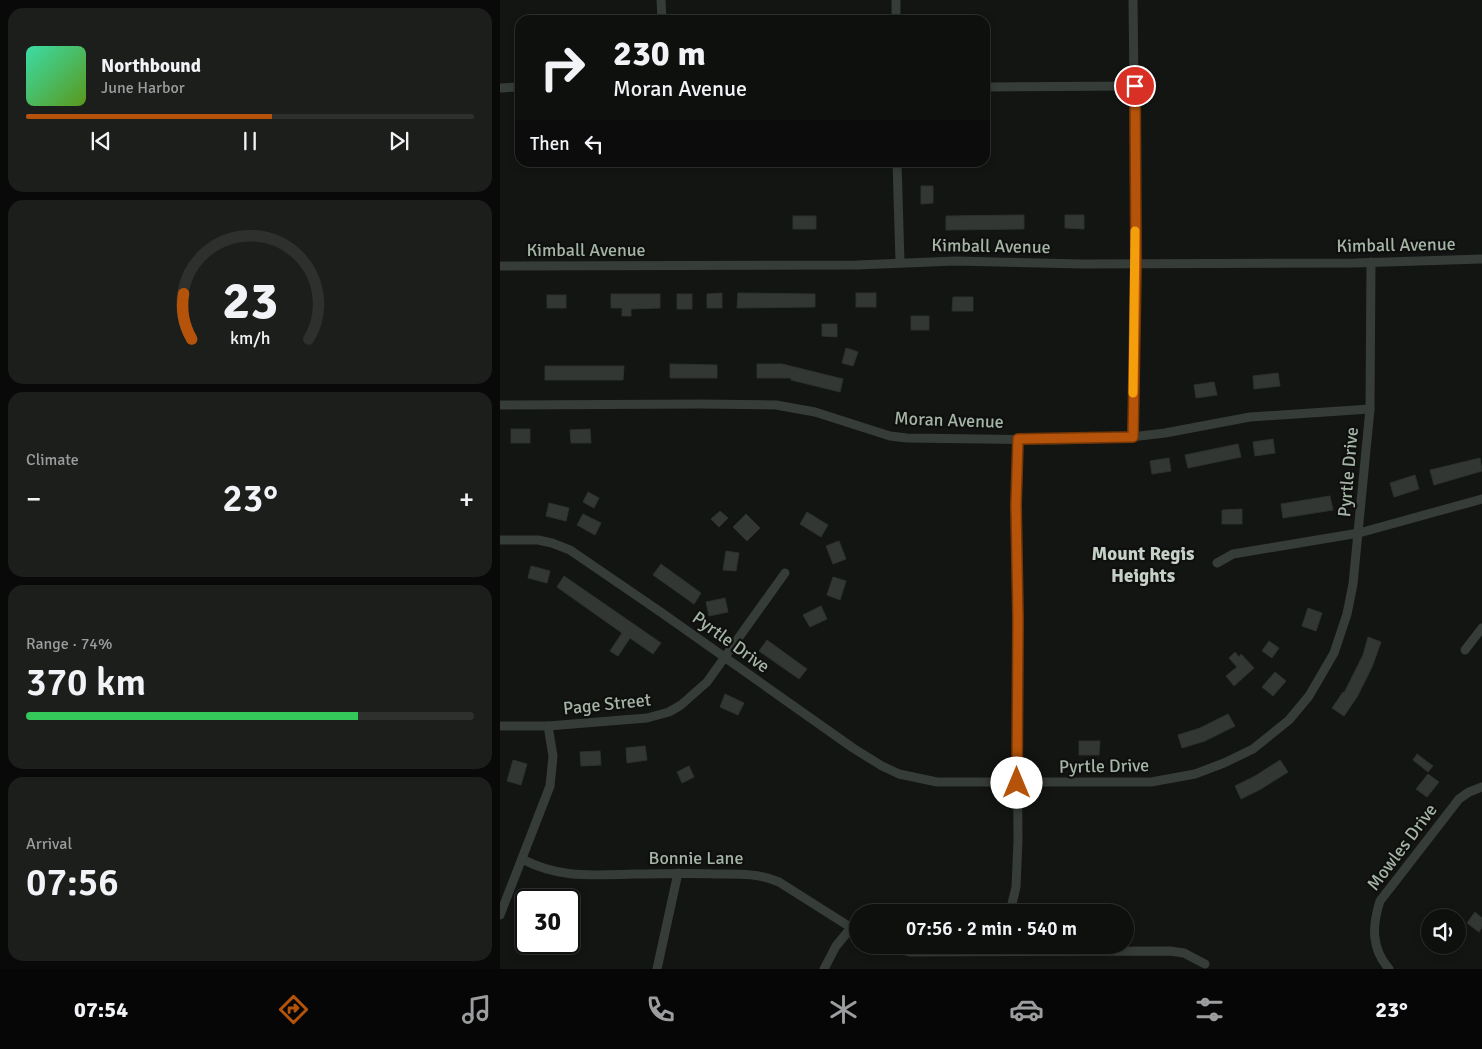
<!DOCTYPE html>
<html lang="en">
<head>
<meta charset="utf-8">
<style>
  :root { --surface:#0e100e; --page:#1c1e1c; --text:#f1f3f6; --muted:#9b9d9e; --line:#2e302e; --accent:#b45309 }
  body { margin:0; font-family:Signika,sans-serif; background:var(--page); color:var(--text); height:100vh; display:flex; flex-direction:column; font-size:19px; white-space:nowrap }
  * { box-sizing:border-box; margin:0 }
  p { font-size:16px; color:var(--muted) }
  .icon { flex:none; width:28px; height:28px; fill:none; stroke:currentColor; stroke-width:2; stroke-linecap:round; stroke-linejoin:round }
  .map { position:relative; flex:1; overflow:hidden }
  .sheet { display:flex; flex-direction:column; gap:8px; padding:8px; background:#080908; width:500px }
  .sheet>* { flex:none }
  .banner { position:absolute; left:15px; top:15px; width:475px; height:152px; border-radius:15px; box-shadow:0 2px 8px #0003,0 0 0 1px var(--line); background:#0e100e; color:var(--text); overflow:hidden }
  .controls { position:absolute; left:921px; top:909px; display:grid; gap:10px }
  .controls a { display:grid; place-items:center; width:45px; height:45px; border-radius:50%; background:var(--surface); box-shadow:0 2px 8px #0003,0 0 0 1px var(--line); font-size:25px }
  .speed { position:absolute; left:15px; top:889px; display:flex; gap:10px; font-size:25px; font-weight:700; text-align:center }
  .speed>* { display:grid; place-content:center; width:65px; height:65px; border-radius:50%; background:var(--surface); box-shadow:0 2px 8px #0003,0 0 0 1px var(--line); line-height:1 }
  .speed .limit { border:2px solid #111; border-radius:8px; background:#fff; color:#111 }
  .pin { position:absolute; display:grid; place-items:center; width:42px; height:42px; color:#fff; margin:-21px; border:2px solid #fff; border-radius:50%; box-shadow:0 1px 5px #0007 }
  .me { position:absolute; width:55px; margin:-28px; rotate:0deg; stroke-linejoin:round; filter:drop-shadow(0 0 4px #0008) }
  .turn { display:flex; align-items:center; gap:18px; height:105px; padding:0 15px; font-size:22px }
  .turn .icon { width:65px; height:65px; stroke-width:2.5 }
  .turn b { display:block; font-size:35px; line-height:42px }
  .then { display:flex; align-items:center; height:48px; padding:0 15px; background:#0003; gap:10px; font-size:19px }
  .big { font-size:38px; font-weight:600; line-height:1.1 }
  .sheet .card { flex:1; display:flex; flex-direction:column; justify-content:center; gap:8px; min-width:0; padding:0 18px; border-radius:15px; background:var(--page) }
  .sheet .dial { align-items:center; gap:0 }
  .dial svg { height:130px; overflow:visible; fill:none; stroke:var(--line); stroke-width:7; stroke-linecap:round; text-anchor:middle }
  .dial text { fill:var(--text); stroke:none }
  .song { display:flex; align-items:center; gap:15px }
  .cover { width:60px; height:60px; border-radius:8px; background:linear-gradient(135deg,hsl(160 70% 55%),hsl(90 70% 35%)) }
  .played { height:5px; border-radius:2px; background:linear-gradient(90deg,var(--accent) 55%,var(--line) 55%) }
  .keys { display:flex; justify-content:space-around; direction:ltr }
  .heat { display:flex; justify-content:space-between; align-items:center; font-size:28px; direction:ltr }
  .charge { height:8px; border-radius:4px; background:linear-gradient(90deg,#34c759 74%,var(--line) 0) }
  .trip { position:absolute; left:349px; top:904px; width:285px; height:50px; border-radius:25px; background:var(--surface); box-shadow:0 2px 8px #0003,0 0 0 1px var(--line); font-weight:600; line-height:50px; text-align:center }
  .menu { display:flex; height:80px; justify-content:space-around; align-items:center; background:#060606; color:var(--muted) }
  .menu .icon { width:35px; height:35px }
  .menu .current { color:var(--accent) }
  .menu b { font-size:22px; color:var(--text) }
  main { display:flex; flex:1; min-height:0 }
  .map>svg:first-child { display:block }
  .building { fill:#333734; stroke:#2d312e }
  .lines { fill:none; stroke-linecap:round; stroke-linejoin:round }
  .street { stroke:#363c37; stroke-width:9 }
  .route-casing { stroke:#753606; stroke-width:12 }
  .route { stroke:#b45309; stroke-width:9 }
  .slow { stroke:#f59e0b; stroke-width:9 }
  .labels { text-anchor:middle; stroke-width:4.5; stroke-linejoin:round; paint-order:stroke }
  .street-label { font-size:18px; fill:#a4b5a5; stroke:#0e0f0e }
  .neighbourhood-label { font-size:19px; font-weight:bold; fill:#c5d1c6; stroke:#0e0f0e }
</style>
</head>
<body>
<main>
<section class="sheet">
<div class="card">
<div class="song"><i class="cover"></i><div><b>Northbound</b><p>June Harbor</p></div></div>
<div class="played"></div>
<div class="keys"><svg class="icon" aria-label="previous" viewBox="0 0 24 24"><path d="M18 5L8 12l10 7zM5 5v14"/></svg><svg class="icon" aria-label="pause" viewBox="0 0 24 24"><path d="M8 5v14M16 5v14"/></svg><svg class="icon" aria-label="next" viewBox="0 0 24 24"><path d="M6 5l10 7-10 7zM19 5v14"/></svg></div>
</div>
<div class="card dial"><svg viewBox="0 0 100 80">
<path d="M14 69A42 42 0 1 1 86 69"/>
<path d="M14 69A42 42 0 0 1 9 41" stroke="#b45309"/>
<text x="50" y="56" font-size="32" font-weight="700">23</text>
<text x="50" y="72" font-size="11">km/h</text>
</svg></div>
<div class="card"><p>Climate</p>
<div class="heat"><a>−</a><b class="big">23°</b><a>+</a></div>
</div>
<div class="card"><p>Range · 74%</p><b class="big">370 km</b><div class="charge"></div></div>
<div class="card"><p>Arrival</p><b class="big">07:56</b></div>
</section>
<div class="map">
<svg width="982" height="969" viewBox="0 0 982 969">
  <rect width="100%" height="100%" fill="#131513"/>
  <!-- building -->
  <g class="building">
    <polygon points="421,186 433,186 433,203 421,204"/>
    <polygon points="524,215 524,229 446,230 446,216"/>
    <polygon points="565,215 584,215 584,229 565,228"/>
    <rect x="293" y="216" width="23" height="13"/>
    <polygon points="222,293 222,308 207,308 207,294"/>
    <polygon points="238,293 315,294 315,307 237,308"/>
    <rect x="356" y="293" width="20" height="14"/>
    <polygon points="111,294 160,294 160,308 131,309 131,316 122,316 122,308 111,308"/>
    <rect x="177" y="294" width="15" height="15"/>
    <rect x="47" y="295" width="19" height="13"/>
    <polygon points="453,297 473,297 473,311 452,311"/>
    <rect x="411" y="316" width="18" height="14"/>
    <polygon points="322,324 337,324 337,337 322,336"/>
    <polygon points="346,348 358,352 353,366 342,363"/>
    <polygon points="170,364 217,365 217,378 170,378"/>
    <polygon points="257,364 282,364 343,379 340,392 291,380 291,378 257,378"/>
    <polygon points="45,366 124,366 123,380 45,380"/>
    <polygon points="778,373 780,386 754,389 753,376"/>
    <polygon points="714,382 717,395 696,398 694,385"/>
    <rect x="11" y="429" width="19" height="14"/>
    <polygon points="90,429 91,443 71,443 70,430"/>
    <polygon points="773,439 775,453 755,456 753,442"/>
    <polygon points="738,444 741,457 688,468 685,455"/>
    <polygon points="669,458 671,471 652,474 650,461"/>
    <polygon points="980,458 982,471 934,485 930,470"/>
    <polygon points="915,475 919,489 894,497 890,483"/>
    <polygon points="88,492 99,498 94,508 83,502"/>
    <polygon points="830,496 833,510 783,518 781,504"/>
    <polygon points="49,503 69,508 66,521 46,516"/>
    <polygon points="742,509 742,524 722,524 722,510"/>
    <polygon points="220,511 228,518 219,527 211,519"/>
    <polygon points="307,512 328,525 321,537 300,524"/>
    <polygon points="83,514 101,523 95,535 77,525"/>
    <polygon points="246,514 260,528 247,541 233,527"/>
    <polygon points="339,541 346,559 333,564 326,546"/>
    <polygon points="226,551 239,553 236,571 223,570"/>
    <polygon points="161,564 201,593 194,604 153,575"/>
    <polygon points="31,566 50,571 47,583 28,578"/>
    <polygon points="64,576 161,643 153,654 130,638 118,656 110,651 122,633 57,587"/>
    <polygon points="333,577 346,581 340,600 327,595"/>
    <polygon points="225,598 228,612 209,616 206,602"/>
    <polygon points="321,606 327,619 310,627 303,615"/>
    <polygon points="808,608 822,613 816,631 802,626"/>
    <polygon points="868,637 881,642 872,667 857,697 844,716 832,708 843,692 844,693 863,655"/>
    <polygon points="267,640 307,669 299,679 259,651"/>
    <polygon points="769,641 779,648 772,658 762,651"/>
    <polygon points="735,652 739,657 741,654 754,668 734,686 726,676 737,667 729,658"/>
    <polygon points="775,672 786,681 773,696 762,687"/>
    <polygon points="225,694 244,703 238,715 220,707"/>
    <polygon points="728,714 735,726 705,741 682,748 678,735 700,728"/>
    <polygon points="579,741 600,741 599,755 579,755"/>
    <polygon points="145,746 147,760 127,763 126,748"/>
    <polygon points="100,751 101,765 81,766 80,752"/>
    <polygon points="917,754 933,766 928,772 913,760"/>
    <polygon points="13,760 27,764 21,785 7,781"/>
    <polygon points="780,760 788,772 761,789 741,799 735,786 755,776"/>
    <polygon points="189,766 194,777 182,783 177,772"/>
    <polygon points="928,774 939,782 927,797 916,789"/>
    <polygon points="975,912 982,918 982,927 979,932 967,923"/>
  </g>
  <g class="lines">
    <!-- street -->
    <g class="street">
      <polyline points="161,0 162,20"/>
      <polyline points="396,0 396,20"/>
      <polyline points="485,87 635,86"/>
      <polyline points="0,88 20,87"/>
      <polyline points="397,162 400,262"/>
      <polyline points="0,266 357,265 456,261 583,264 855,263 982,259"/>
      <polyline points="0,405 202,404 276,405 315,412 390,436 407,438 556,440 623,438 665,433 750,417 870,409"/>
      <polyline points="633,437 636,263 633,0"/>
      <polyline points="0,540 38,540 52,543 70,550 162,613 353,748 382,766 399,774 437,782 651,782 695,774 724,763 753,749 789,720 809,696 834,653 847,614 853,584 870,409 871,262"/>
      <polyline points="717,563 733,554 859,533 982,499"/>
      <polyline points="965,650 982,628"/>
      <polyline points="0,726 48,726 147,718 169,712 181,705 207,682 285,573"/>
      <path d="M22,859C60,879 93,875 134,874C161,874 188,873 215,874C238,874 258,873 279,882L358,932"/>
      <polyline points="510,912 516,887 518,840 516,505 517,439"/>
      <polyline points="0,915 50,786 53,756 48,726"/>
      <polyline points="381,945 410,952 670,951 684,953 705,964"/>
      <polyline points="157,969 178,873"/>
      <polyline points="324,969 336,946 351,928"/>
      <path d="M889,969C871,948 872,926 880,901L959,799L969,792L982,787"/>
    </g>
  </g>
  <g class="lines">
    <defs>
      <polyline id="route" points="517,783 518,619 516,505 518,439 633,437 636,263 635,86"/>
    </defs>
    <!-- route casing -->
    <use href="#route" class="route-casing"/>
    <!-- route -->
    <use href="#route" class="route"/>
    <!-- slow -->
    <polyline class="slow" points="633,393 635,231"/>
  </g>
  <g class="labels">
    <!-- street labels -->
    <g class="street-label">
      <text transform="translate(896 245) rotate(-1)" y="6">Kimball Avenue</text>
      <text transform="translate(491 246) rotate(1)" y="6">Kimball Avenue</text>
      <text x="86" y="256">Kimball Avenue</text>
      <text transform="translate(449 420) rotate(2)" y="6">Moran Avenue</text>
      <text transform="translate(848 472) rotate(-85)" y="6">Pyrtle Drive</text>
      <text transform="translate(231 642) rotate(36)" y="6">Pyrtle Drive</text>
      <text transform="translate(107 704) rotate(-6)" y="6">Page Street</text>
      <text transform="translate(604 766) rotate(-1)" y="6">Pyrtle Drive</text>
      <text transform="translate(902 847) rotate(-53)" y="6">Mowles Drive</text>
      <text x="196" y="864">Bonnie Lane</text>
    </g>
    <!-- neighbourhood labels -->
    <g class="neighbourhood-label">
      <text x="643" y="560">Mount Regis<tspan x="643" dy="22">Heights</tspan></text>
    </g>
  </g>
</svg>
<div class="controls">
<a><svg class="icon" aria-label="sound" viewBox="0 0 24 24"><path d="M4 9h4l5-4v14l-5-4H4zM17 9q2 3 0 6"/></svg></a>
</div>
<div class="speed"><div class="limit">30</div></div>
<div class="pin" style="left:635px;top:86px;background:#d93025"><svg class="icon" aria-label="arrive" viewBox="0 0 24 24"><path d="M6 21V4h12l-3 4 3 4H6"/></svg></div>
<svg class="me" style="left:517px;top:783px" viewBox="-20 -20 40 40"><circle r="19" fill="#fff"/><path d="M0-13L10 11 0 6-10 11z" fill="#b45309"/></svg>
<div class="trip">07:56 · 2 min · 540 m</div>
<div class="banner">
<div class="turn"><svg class="icon" aria-label="right" viewBox="0 0 24 24"><path d="M7 20v-9h11M14 6l5 5-5 5"/></svg><div><b>230 m</b>Moran Avenue</div></div>
<div class="then">Then<svg class="icon" aria-label="left" viewBox="0 0 24 24"><path d="M17 20v-9H6M10 6l-5 5 5 5"/></svg></div>
</div>
</div>
</main>
<nav class="menu">
<b>07:54</b>
<svg class="icon current" aria-label="directions" viewBox="0 0 24 24"><path d="M12 3l9 9-9 9-9-9zM9 14v-3h6M13 9l2 2-2 2"/></svg>
<svg class="icon" aria-label="music" viewBox="0 0 24 24"><path d="M9 18V5l10-2v13"/><circle cx="6" cy="18" r="3"/><circle cx="16" cy="16" r="3"/></svg>
<svg class="icon" aria-label="phone" viewBox="0 0 24 24"><path d="M5 4h4l2 5-3 2q2 4 5 5l2-3 5 2v4C11 20 4 13 5 4z"/></svg>
<svg class="icon" aria-label="climate" viewBox="0 0 24 24"><path d="M12 3v18M4 7l16 10M4 17L20 7"/></svg>
<svg class="icon" aria-label="car" viewBox="0 0 24 24"><path d="M5 17H2v-5l4-1 3-4h7l3 4 3 1v5h-3M9 17h6M6 11h13"/><circle cx="7" cy="17" r="2"/><circle cx="17" cy="17" r="2"/></svg>
<svg class="icon" aria-label="filters" viewBox="0 0 24 24"><path d="M4 7h16M4 17h16"/><circle cx="9" cy="7" r="2"/><circle cx="15" cy="17" r="2"/></svg>
<b>23°</b>
</nav>
</body>
</html>
